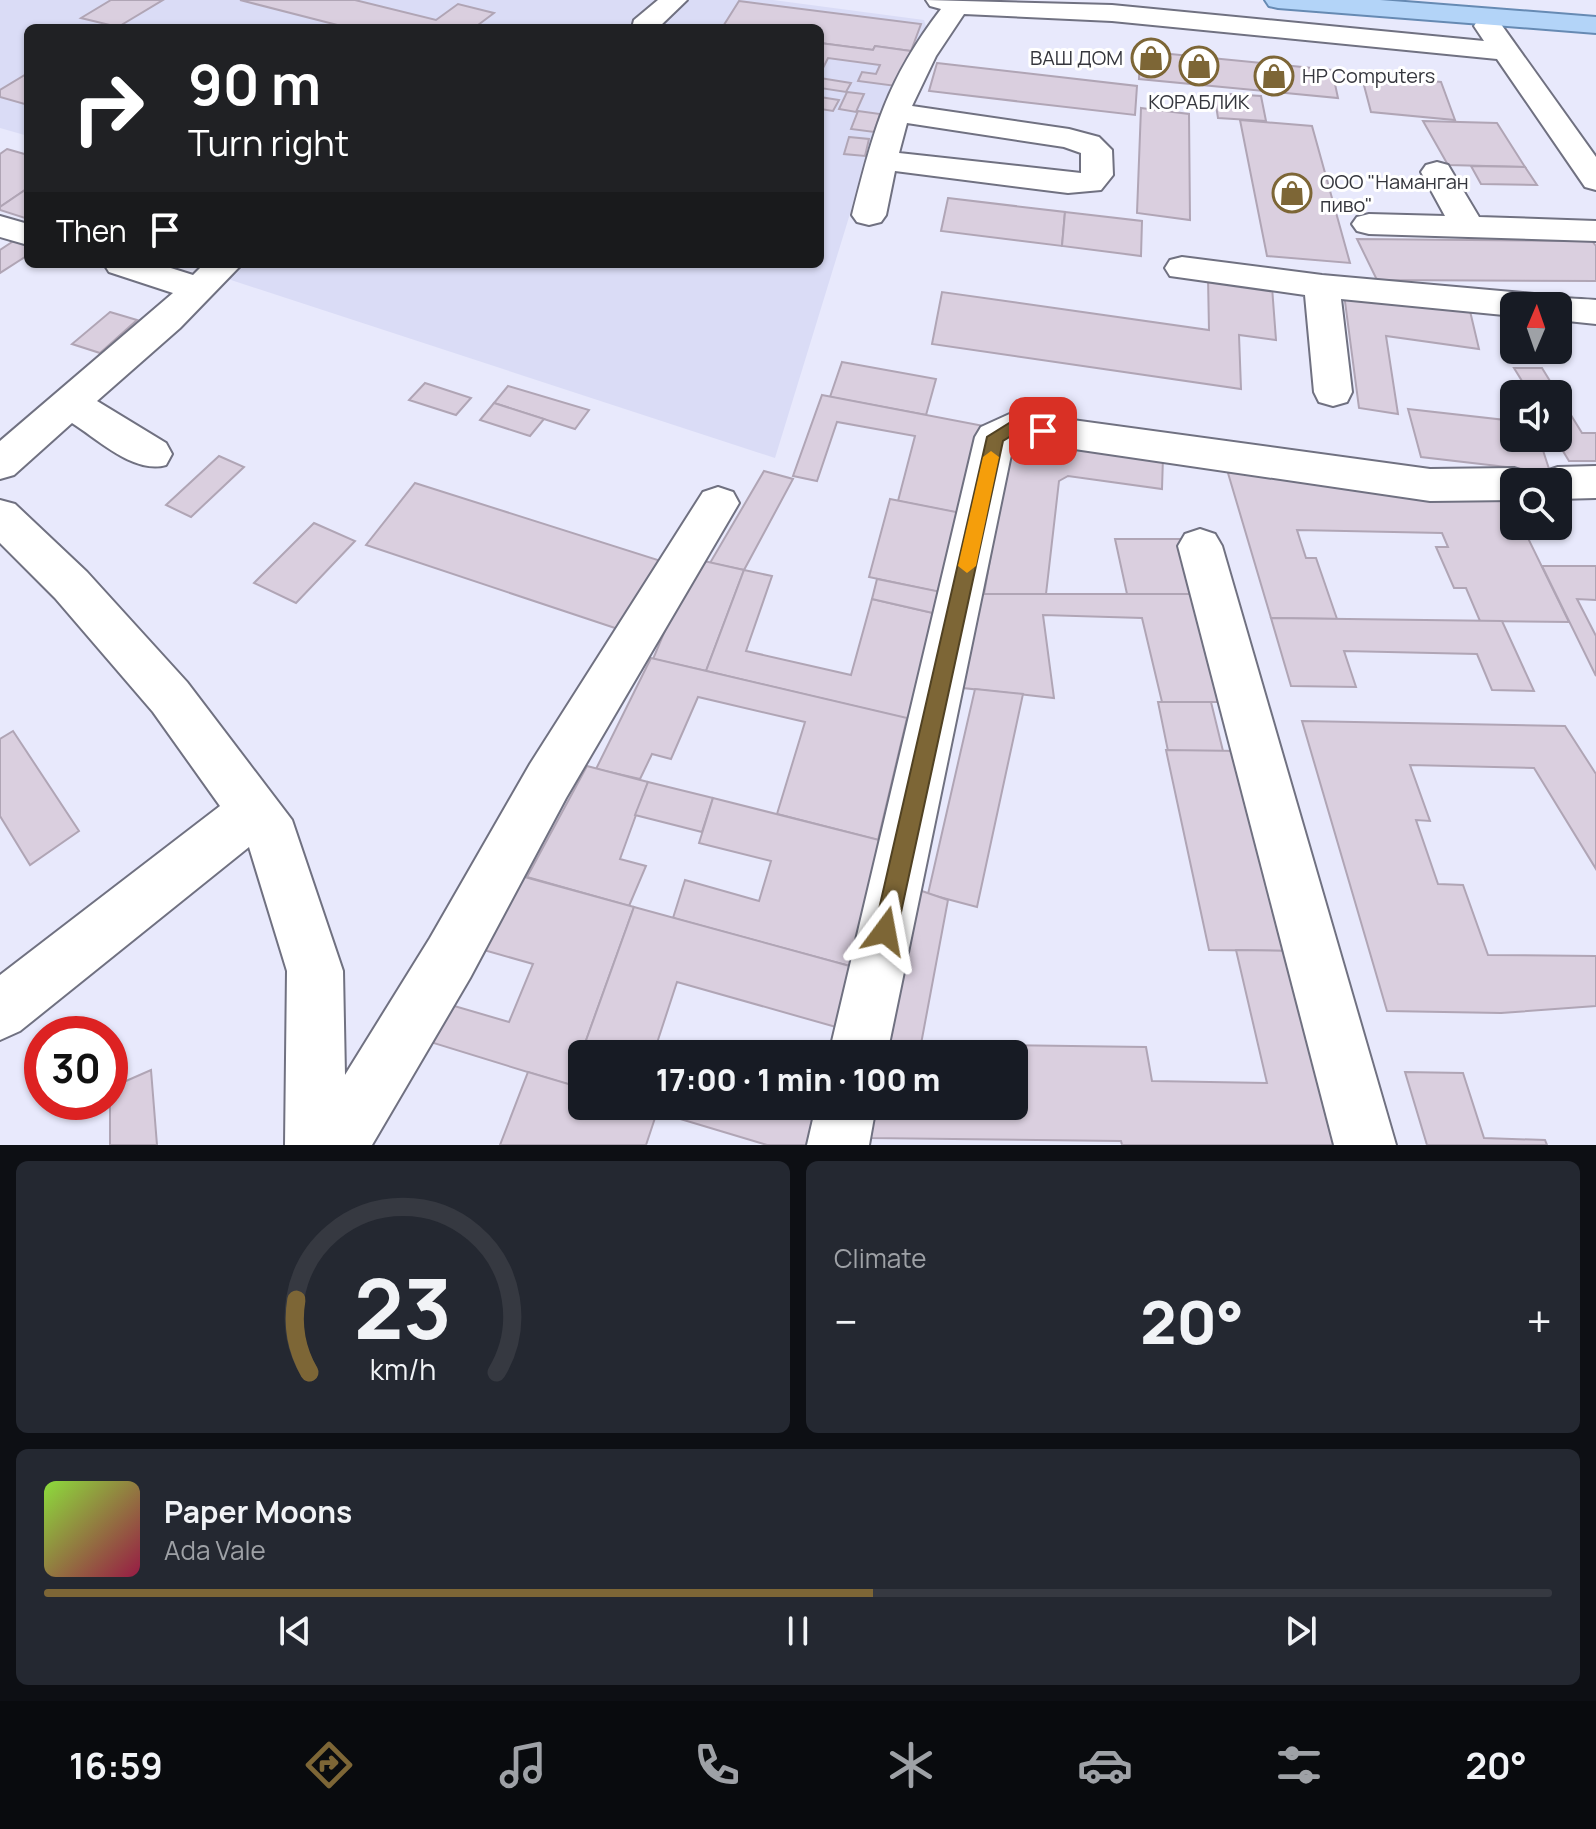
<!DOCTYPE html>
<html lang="en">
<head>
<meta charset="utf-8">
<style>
  :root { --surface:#171b24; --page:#242831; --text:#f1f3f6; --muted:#9ea1a6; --line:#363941; --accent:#7d6636 }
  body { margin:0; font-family:Manrope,sans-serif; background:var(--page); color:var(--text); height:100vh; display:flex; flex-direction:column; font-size:30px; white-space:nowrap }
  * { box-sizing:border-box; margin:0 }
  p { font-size:26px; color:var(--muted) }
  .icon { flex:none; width:44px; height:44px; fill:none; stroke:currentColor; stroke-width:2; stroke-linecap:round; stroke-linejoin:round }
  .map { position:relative; height:1145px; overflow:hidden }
  .drawer { display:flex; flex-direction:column; gap:16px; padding:16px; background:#0d0f14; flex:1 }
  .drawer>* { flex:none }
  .banner { position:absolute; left:24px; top:24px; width:800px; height:244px; border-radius:12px; box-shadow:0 2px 6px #0004; background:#202124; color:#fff; overflow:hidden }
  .needle { width:52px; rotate:2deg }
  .fabs { position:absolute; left:1500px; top:292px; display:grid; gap:16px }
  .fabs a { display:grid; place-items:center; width:72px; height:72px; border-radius:12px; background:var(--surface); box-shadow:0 2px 6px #0004; font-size:40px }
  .speed { position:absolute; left:24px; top:1016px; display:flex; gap:16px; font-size:40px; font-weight:700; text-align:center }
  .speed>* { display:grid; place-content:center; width:104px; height:104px; border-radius:50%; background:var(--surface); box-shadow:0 2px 6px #0004; line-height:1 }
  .speed .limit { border:12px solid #d22; background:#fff; color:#111 }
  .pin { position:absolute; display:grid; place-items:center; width:68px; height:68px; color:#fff; margin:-34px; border-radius:16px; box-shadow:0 4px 12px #0006 }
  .me { position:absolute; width:88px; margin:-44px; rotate:13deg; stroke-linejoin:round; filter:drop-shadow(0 0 6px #0008) }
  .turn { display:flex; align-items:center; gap:28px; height:168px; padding:0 32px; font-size:36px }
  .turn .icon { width:104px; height:104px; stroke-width:2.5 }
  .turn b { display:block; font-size:56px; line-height:68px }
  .then { display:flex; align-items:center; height:76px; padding:0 32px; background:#0003; gap:16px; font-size:30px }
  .big { font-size:60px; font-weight:800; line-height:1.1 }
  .drawer .widget { flex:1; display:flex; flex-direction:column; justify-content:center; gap:12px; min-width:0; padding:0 28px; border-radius:12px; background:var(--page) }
  .drawer .dial { align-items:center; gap:0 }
  .dial svg { height:208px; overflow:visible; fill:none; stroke:var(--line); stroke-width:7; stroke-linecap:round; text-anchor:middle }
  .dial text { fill:var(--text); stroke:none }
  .song { display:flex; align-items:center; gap:24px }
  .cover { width:96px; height:96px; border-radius:12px; background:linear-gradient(135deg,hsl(90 70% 55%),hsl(340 70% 35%)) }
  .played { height:8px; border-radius:4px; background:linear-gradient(90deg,var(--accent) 55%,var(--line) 55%) }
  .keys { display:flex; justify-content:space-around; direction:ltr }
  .heat { display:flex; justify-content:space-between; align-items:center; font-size:44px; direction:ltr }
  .drawer .tiles { flex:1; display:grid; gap:16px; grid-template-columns:1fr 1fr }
  .widget:last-child { grid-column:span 2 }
  .trip { position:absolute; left:568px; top:1040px; width:460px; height:80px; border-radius:12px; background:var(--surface); box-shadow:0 2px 6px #0004; font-weight:800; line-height:80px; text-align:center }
  .dock { display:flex; height:128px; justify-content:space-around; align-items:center; background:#090b0e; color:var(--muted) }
  .dock .icon { width:56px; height:56px }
  .dock .selected { color:var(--accent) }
  .dock b { font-size:36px; color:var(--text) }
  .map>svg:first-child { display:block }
  .built { fill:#dadcf6 }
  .building { fill:#dacfdf; stroke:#b0a5b5; stroke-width:2 }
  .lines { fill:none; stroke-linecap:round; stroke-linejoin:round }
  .minor-casing { stroke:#707181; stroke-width:4 }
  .major-casing { stroke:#668ab3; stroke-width:4 }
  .minor { fill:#fff; fill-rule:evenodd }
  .major { fill:#b3d4f8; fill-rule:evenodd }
  .route { fill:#7d6636; stroke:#514223; stroke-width:2 }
  .slow { fill:#f59e0b }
  .labels { text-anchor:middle; stroke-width:6; stroke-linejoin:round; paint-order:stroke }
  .far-poi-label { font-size:20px; fill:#35363d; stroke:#fff; text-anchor:start }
</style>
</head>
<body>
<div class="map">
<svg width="1596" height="1145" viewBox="0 0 1596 1145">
  <rect width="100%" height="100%" fill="#e8e9fc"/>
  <!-- built -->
  <polygon class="built" points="0,0 773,0 924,20 927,29 853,204 775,458 228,279 241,264 820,264 820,28 28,28 28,136 0,128"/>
  <!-- building -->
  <g class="building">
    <polygon points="111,0 163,0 118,27 81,18"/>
    <polygon points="240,0 355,0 436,20 458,4 494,13 474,28 349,28"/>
    <polygon points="739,1 921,24 911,51 875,46 873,50 820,43 820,28 722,28"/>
    <polygon points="820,43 873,50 875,46 911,51 896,86 858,81 862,72 876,74 880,65 828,58 820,74"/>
    <polygon points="1140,51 1332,70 1338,98 1139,79"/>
    <polygon points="937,63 1137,86 1135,115 929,91"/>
    <polygon points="28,73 28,105 0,97 0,90"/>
    <polygon points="1361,74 1441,82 1455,120 1371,112"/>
    <polygon points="820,78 851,83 846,92 820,88"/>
    <polygon points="847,92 864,94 856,112 839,109"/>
    <polygon points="1214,93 1261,96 1266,121 1218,118"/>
    <polygon points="820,97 839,100 833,111 820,109"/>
    <polygon points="1141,108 1189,114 1190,220 1137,213"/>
    <polygon points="858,111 880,114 874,132 851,129"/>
    <polygon points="1240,120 1312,126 1350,263 1267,256"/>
    <polygon points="1423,121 1497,123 1525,167 1448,165"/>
    <polygon points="849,137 869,139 865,156 844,154"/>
    <polygon points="7,149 28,155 28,188 0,207 0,154"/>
    <polygon points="1471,166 1525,167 1537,185 1481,184"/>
    <polygon points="28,188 28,219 0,210 0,207"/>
    <polygon points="948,198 1065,212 1062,246 941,231"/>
    <polygon points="1065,212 1142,221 1141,256 1062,246"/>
    <polygon points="18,238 28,242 28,255 0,273 0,250"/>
    <polygon points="1357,239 1592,241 1596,246 1596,281 1377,280"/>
    <polygon points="1208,278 1272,287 1276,340 1239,335 1241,389 932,344 942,292 1209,330"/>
    <polygon points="1344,294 1470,311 1479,349 1386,336 1398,414 1359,408"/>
    <polygon points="110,312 137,320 100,353 72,344"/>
    <polygon points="842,362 936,379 926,415 830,397"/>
    <polygon points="1514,368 1542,368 1558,394 1530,394"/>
    <polygon points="425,383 471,398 456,415 409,400"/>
    <polygon points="508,386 589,410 575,429 494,403"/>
    <polygon points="1558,394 1582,433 1596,433 1596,461 1569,461 1555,438 1558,438"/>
    <polygon points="822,395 989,427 969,515 898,501 915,436 837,422 817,481 793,476"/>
    <polygon points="494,403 544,419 530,436 480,420"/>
    <polygon points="1408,409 1514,421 1514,438 1539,438 1550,472 1421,457"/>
    <polygon points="1032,439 1163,457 1162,489 1068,476 1059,481 1046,594 984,594 1009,451"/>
    <polygon points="219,456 244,467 191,517 166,505"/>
    <polygon points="1225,463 1508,500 1514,511 1514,526 1522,526 1569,622 1480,621 1466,588 1454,588 1436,547 1448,547 1442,533 1297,530 1306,558 1316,558 1337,619 1271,618"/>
    <polygon points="764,471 793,479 744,570 710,563"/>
    <polygon points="415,483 661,561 621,630 366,545"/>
    <polygon points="890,499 966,514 948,594 869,577"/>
    <polygon points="314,523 355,541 296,603 254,583"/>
    <polygon points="1115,539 1181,539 1197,594 1127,594"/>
    <polygon points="695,559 744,570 706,671 653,659"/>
    <polygon points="1542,566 1596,566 1596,600 1577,599 1596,636 1596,676"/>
    <polygon points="744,570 772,576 746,651 851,675 872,599 942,615 917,721 706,671"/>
    <polygon points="877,579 951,594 946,616 872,599"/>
    <polygon points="976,594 1197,594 1226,702 1162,702 1142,618 1043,615 1054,698 963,688"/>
    <polygon points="1271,618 1502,621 1534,691 1492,690 1477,654 1344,651 1356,687 1291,686"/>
    <polygon points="651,658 907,718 878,840 777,814 805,722 698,697 671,759 652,754 640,779 596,769"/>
    <polygon points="975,689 1023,694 977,907 928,894"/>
    <polygon points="1158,702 1211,702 1223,751 1168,751"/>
    <polygon points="1302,721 1565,726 1596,774 1596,869 1534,768 1410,765 1430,821 1416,820 1438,884 1463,885 1488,955 1596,956 1596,1006 1501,1013 1387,1011"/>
    <polygon points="13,731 79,831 30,865 0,816 0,739"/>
    <polygon points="1166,750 1241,751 1294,951 1209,950"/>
    <polygon points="587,766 648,782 620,859 646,866 629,906 527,877"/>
    <polygon points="648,782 713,798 702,832 635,815"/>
    <polygon points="713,798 891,843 857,968 673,918 685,880 759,901 771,861 699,843"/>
    <polygon points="503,871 634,907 570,1085 427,1041 444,1003 509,1022 533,964 470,946"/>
    <polygon points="916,889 948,900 921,1044 1146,1047 1152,1081 1267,1083 1236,950 1294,951 1346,1145 1122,1145 1121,1141 868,1138 871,1106 1014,1106 1014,1054 876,1054"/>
    <polygon points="634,907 857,968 843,1029 677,982 655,1049 673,1054 582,1054 582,1088 570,1085"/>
    <polygon points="151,1070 157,1145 110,1145 110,1088"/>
    <polygon points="528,1072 582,1088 582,1106 637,1106 657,1112 646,1145 500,1145"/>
    <polygon points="1405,1072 1463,1073 1484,1138 1545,1140 1547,1145 1427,1145"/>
    <polygon points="637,1106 826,1106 817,1145 767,1145"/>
  </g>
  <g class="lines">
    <defs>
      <g id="minor">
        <polygon points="658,0 687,0 658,28 632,28 634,20"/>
        <path d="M926,0L1112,5L1484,41L1474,26L1478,20H1498L1596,157V190L1585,187L1497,59L1112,21L964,14L936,56L912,106L1069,129L1099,137L1112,150L1113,175L1101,190L1068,193L895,171L886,215L881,222L869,225L857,222L852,215C874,129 886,81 941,9L930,6ZM907,123L1064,147L1081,153V173L899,153Z"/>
        <polygon points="1437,162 1448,165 1479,217 1596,221 1596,241 1369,234 1357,231 1352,224 1357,217 1369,214 1445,216 1421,172 1426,165"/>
        <polygon points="0,216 28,224 28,245 0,237"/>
        <path d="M1182,257L1322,275L1534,294C1553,299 1575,298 1596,300V324L1558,320V306H1514V316L1341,299L1352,392L1347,402L1333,406L1319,402L1314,392L1305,295L1170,276L1165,268L1170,260Z"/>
        <path d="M104,264H158L193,275L204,264H242L180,328L97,401L166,443L172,454L166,465C134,474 99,440 72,423L14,475L0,479V441L173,293L109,272Z"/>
        <polygon points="1014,412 1430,469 1514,468 1529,473 1534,482 1514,482 1514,500 1430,501 1020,441 1013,445 887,1054 829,1054 975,437 981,427"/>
        <polygon points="1596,466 1596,498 1558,499 1558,482 1538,482 1543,472 1558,467"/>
        <polygon points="718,487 733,492 739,503 566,798 470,978 372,1145 285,1145 287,971 249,847 20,1031 0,1040 0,975 220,806 153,712 55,598 0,543 0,500 15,504 87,572 187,682 292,820 343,971 345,1075 430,938 530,764 703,492"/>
        <polygon points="1200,529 1215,534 1222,546 1396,1145 1334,1145 1178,546 1185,534"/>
        <polygon points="816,1106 876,1106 869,1145 807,1145"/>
      </g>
      <polygon id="major" points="1265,0 1380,0 1596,17 1596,33 1278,8 1269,6"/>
    </defs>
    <!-- minor casing -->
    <use href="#minor" class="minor-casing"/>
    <!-- major casing -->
    <use href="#major" class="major-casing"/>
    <!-- minor -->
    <use href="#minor" class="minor"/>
    <!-- major -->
    <use href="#major" class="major"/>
  </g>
  <!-- route -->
  <polygon class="route" points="1014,420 1043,425 1052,431 1043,437 1016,433 1003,441 897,931 893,939 885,942 877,939 874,931 987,437"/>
  <!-- slow -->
  <polygon class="slow" points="991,451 999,457 976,566 967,573 958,566 983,457"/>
  <!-- icons -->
  <defs>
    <symbol id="shop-ring" viewBox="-11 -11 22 22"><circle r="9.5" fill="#fff" stroke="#7d6636" stroke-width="1.5"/><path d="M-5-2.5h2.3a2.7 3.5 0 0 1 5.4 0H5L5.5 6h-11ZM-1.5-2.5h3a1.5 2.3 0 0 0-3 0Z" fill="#7d6636"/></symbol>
  </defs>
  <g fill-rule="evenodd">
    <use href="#shop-ring" x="1129" y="36" width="44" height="44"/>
    <use href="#shop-ring" x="1177" y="44" width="44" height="44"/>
    <use href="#shop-ring" x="1252" y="54" width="44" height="44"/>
    <use href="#shop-ring" x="1270" y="171" width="44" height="44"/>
  </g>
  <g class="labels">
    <!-- far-poi labels -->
    <g class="far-poi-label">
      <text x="1123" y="65" text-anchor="end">ВАШ ДОМ</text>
      <text x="1302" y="83">HP Computers</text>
      <text x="1199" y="109" text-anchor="middle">КОРАБЛИК</text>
      <text x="1320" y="189">ООО "Наманган<tspan x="1320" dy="23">пиво"</tspan></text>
    </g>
  </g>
</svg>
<div class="fabs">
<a><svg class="needle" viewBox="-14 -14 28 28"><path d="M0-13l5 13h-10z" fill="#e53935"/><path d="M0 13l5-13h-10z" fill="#9ea1a6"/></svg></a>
<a><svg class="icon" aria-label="sound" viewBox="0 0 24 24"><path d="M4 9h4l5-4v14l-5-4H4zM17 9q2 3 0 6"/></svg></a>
<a><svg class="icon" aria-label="search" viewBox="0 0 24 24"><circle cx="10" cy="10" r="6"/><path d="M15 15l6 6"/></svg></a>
</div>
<div class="speed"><div class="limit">30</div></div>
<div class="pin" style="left:1043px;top:431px;background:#d93025"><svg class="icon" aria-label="arrive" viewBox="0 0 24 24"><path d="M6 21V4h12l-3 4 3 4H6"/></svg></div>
<svg class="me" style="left:885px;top:931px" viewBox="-20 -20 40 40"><path d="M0-17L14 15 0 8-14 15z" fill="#7d6636" stroke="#fff" stroke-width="4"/></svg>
<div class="trip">17:00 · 1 min · 100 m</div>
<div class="banner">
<div class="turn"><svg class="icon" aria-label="right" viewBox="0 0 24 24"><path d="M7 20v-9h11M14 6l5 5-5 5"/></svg><div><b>90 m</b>Turn right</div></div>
<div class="then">Then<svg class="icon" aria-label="arrive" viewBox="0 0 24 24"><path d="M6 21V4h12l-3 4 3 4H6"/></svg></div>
</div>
</div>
<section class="drawer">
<div class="tiles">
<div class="widget dial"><svg viewBox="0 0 100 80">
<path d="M14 69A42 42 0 1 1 86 69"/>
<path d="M14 69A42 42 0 0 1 9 41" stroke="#7d6636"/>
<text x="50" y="56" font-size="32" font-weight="700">23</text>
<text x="50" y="72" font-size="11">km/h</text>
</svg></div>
<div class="widget"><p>Climate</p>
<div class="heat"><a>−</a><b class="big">20°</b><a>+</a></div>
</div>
<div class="widget">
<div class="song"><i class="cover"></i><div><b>Paper Moons</b><p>Ada Vale</p></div></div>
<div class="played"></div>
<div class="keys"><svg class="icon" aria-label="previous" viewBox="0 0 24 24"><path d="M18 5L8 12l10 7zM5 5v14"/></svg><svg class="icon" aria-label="pause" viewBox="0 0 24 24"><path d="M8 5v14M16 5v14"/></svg><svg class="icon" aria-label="next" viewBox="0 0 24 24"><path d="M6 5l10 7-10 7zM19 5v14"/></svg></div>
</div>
</div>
</section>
<nav class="dock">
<b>16:59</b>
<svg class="icon selected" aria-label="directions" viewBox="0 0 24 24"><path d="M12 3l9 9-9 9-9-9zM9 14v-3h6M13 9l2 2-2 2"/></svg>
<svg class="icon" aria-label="music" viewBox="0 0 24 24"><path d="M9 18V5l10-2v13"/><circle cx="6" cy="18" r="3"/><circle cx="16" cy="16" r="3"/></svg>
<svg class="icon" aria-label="phone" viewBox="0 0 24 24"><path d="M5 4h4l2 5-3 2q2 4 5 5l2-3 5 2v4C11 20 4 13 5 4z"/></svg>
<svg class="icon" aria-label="climate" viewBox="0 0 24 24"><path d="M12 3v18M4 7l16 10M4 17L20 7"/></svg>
<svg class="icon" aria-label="car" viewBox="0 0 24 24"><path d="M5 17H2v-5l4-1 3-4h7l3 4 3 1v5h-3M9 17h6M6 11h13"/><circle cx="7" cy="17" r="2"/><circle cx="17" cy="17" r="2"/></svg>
<svg class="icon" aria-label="filters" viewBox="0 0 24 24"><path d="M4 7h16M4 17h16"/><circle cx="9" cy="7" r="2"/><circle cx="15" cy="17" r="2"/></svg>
<b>20°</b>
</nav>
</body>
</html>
